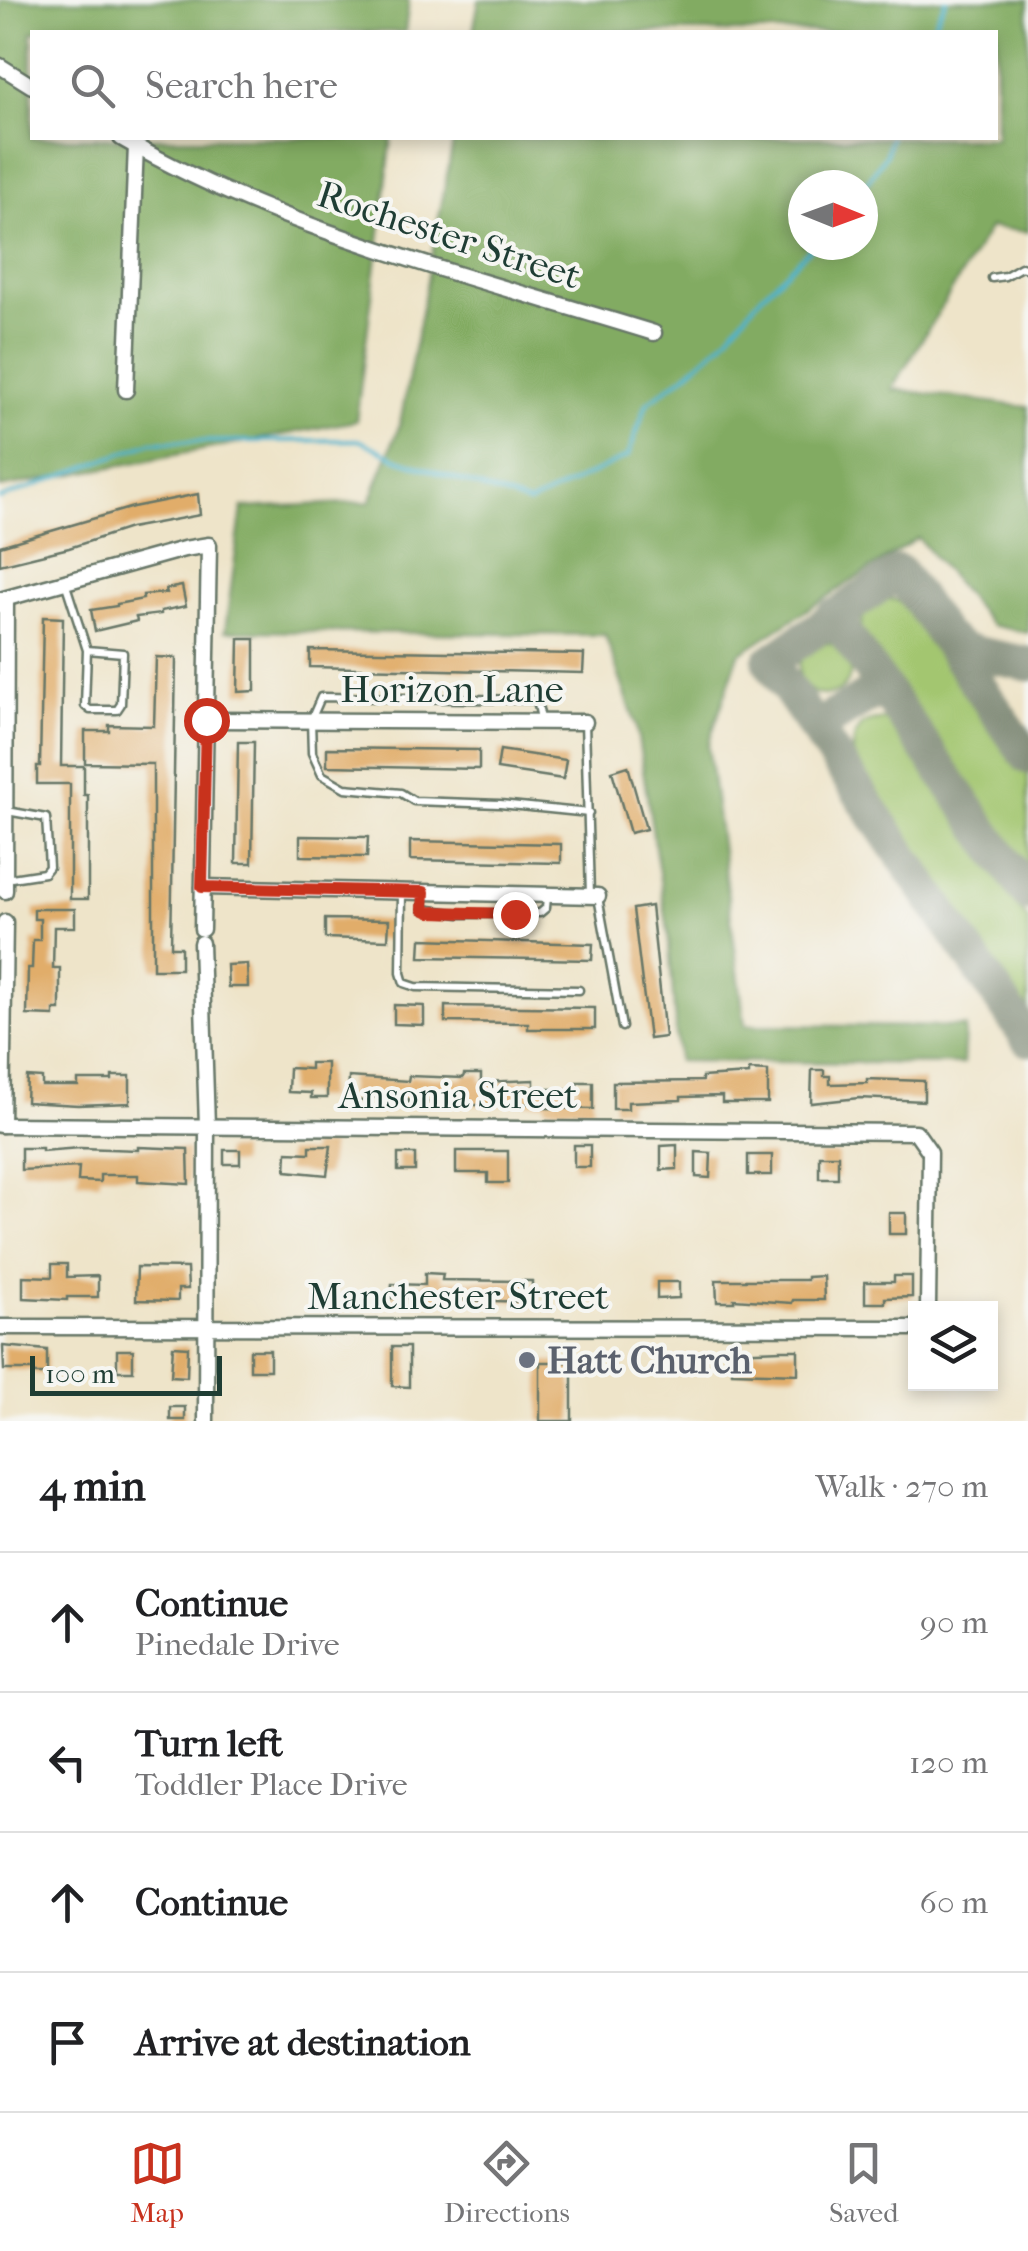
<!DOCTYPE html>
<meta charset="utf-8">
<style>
body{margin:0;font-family:"IM FELL French Canon",serif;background:#f2f2f2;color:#202124}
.controls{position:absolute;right:30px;bottom:30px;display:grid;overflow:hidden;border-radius:0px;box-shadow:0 5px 15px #0003}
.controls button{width:90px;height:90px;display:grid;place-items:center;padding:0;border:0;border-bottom:2px solid #e0e0e0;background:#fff;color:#202124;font:50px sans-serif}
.compass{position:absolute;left:788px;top:170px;width:90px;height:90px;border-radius:50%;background:#fff;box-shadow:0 5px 15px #0003;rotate:91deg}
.scale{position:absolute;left:30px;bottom:25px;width:192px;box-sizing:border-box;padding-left:10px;border:5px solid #1f3d34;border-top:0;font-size:28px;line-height:35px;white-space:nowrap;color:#1f3d34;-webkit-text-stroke:8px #f6f6f2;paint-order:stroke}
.stop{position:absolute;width:30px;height:30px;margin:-22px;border:8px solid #c8321e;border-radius:50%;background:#fff}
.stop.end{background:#c8321e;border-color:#fff;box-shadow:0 2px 10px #0008}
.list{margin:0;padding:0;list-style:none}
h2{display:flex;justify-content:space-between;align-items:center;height:130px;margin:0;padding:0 40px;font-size:42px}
h2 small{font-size:32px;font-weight:400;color:#757577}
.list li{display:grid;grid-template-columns:65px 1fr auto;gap:30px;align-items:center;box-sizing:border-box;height:140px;padding:0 40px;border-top:2px solid #e0e0e0}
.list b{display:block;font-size:38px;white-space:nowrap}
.list p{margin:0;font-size:32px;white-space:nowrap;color:#757577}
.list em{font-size:32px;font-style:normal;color:#757577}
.icon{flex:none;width:55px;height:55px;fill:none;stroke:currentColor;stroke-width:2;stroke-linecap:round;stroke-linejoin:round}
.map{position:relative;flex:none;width:1028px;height:1421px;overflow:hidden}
.search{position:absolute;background:#fff;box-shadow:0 5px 15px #0003;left:30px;right:30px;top:30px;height:110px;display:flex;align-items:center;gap:25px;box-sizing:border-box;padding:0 35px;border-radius:0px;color:#757577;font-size:38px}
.sheet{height:690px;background:#fff}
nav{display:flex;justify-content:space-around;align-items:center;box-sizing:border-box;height:140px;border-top:2px solid #e0e0e0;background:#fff;font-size:28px;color:#757577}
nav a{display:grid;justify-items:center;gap:5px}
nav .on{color:#c8321e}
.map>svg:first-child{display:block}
</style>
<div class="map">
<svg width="1028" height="1421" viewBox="0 0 1028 1421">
<rect width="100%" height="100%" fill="#f6f6f2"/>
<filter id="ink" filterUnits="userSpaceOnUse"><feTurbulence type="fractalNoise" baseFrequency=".01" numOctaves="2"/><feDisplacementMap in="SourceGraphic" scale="20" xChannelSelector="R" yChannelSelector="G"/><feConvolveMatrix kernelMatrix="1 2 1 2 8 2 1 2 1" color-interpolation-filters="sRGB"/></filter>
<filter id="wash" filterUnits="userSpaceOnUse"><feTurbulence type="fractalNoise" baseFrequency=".0048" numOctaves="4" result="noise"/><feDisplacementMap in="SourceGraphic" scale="40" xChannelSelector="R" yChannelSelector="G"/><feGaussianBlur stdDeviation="2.25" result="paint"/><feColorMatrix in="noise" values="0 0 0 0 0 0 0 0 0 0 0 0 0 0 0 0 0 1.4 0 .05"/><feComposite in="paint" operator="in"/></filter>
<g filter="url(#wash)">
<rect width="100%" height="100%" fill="#eee4c9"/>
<g fill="#a3c670" stroke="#618252" stroke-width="2.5">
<path d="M883 598C906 599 916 613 930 629L1028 774V882L860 636C861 615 864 606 883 598Z"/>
<circle cx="825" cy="669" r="26"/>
<path d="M889 720 1028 920V1011L853 756C852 729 860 718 889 720Z"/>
</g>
<g fill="#82ab62" stroke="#50744b" stroke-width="2.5" fill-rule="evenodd">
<polygon points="0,0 409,0 405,32 32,32 32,138 392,138 356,421 0,488"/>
<path d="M479 0H1028V232L990 227 892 389 1028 407V633L991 625 918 538 739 654 708 745 745 1025 965 1027 963 1064 678 1061 668 931 636 725 605 635 225 631 242 508 370 502 400 424 454 138H996V32H473ZM803 185H863V245H803Z"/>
</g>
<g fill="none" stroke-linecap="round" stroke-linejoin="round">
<g stroke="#4db3cc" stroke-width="4">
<polyline points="930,32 946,0"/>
<polyline points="863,189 886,154 890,138"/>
<polyline points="0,499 152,442 359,440 398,459 529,504 628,456 647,403 684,376 723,342 761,296 814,245"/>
</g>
<g stroke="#86907e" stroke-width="35">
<polyline points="833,616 1028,894"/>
<polyline points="949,640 964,651 1028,664"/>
<polyline points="815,728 883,687"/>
<polyline points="1028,757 899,572 770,662 1028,1039"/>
</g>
</g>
<g id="blocks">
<g fill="#e1ad6b">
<polygon points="198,494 200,515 130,528 69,548 0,565 0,546 133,507"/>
<polygon points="182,586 186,606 161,611 161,614 136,617 137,621 95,631 91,610 117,606 117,604 143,599 143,595 167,593 166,589"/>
<polygon points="43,617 63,618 61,766 84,766 84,795 88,795 88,899 70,899 70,784 37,784 37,766 40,766"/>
<polygon points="239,639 255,639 255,691 238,692"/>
<polygon points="310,650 584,654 583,673 310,667"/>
<polygon points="156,657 176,658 171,947 181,947 181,969 153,969 153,764 85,763 85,731 109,731 109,725 154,726"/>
<polygon points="238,742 254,742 252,863 236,863"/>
<polygon points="327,748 479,750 479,769 327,766"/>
<polygon points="500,750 566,760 563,779 497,769"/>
<polygon points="628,766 646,829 630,833 612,771"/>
<polygon points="300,836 368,837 367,857 300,856"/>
<polygon points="410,841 561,844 561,863 410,860"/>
<polygon points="651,906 665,1037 649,1039 633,909"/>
<polygon points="34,909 75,909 75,927 54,927 53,968 60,968 60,1010 54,1010 54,1016 27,1015 28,968 32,968 33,940 40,940 40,919 34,919"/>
<polygon points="325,919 389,920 388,940 325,938"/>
<polygon points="421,939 593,944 592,960 420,957"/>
<polygon points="247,964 248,987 228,987 227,965"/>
<polygon points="394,1005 424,1006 424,1025 394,1024"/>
<polygon points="445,1006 595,1008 595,1029 528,1029 528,1023 445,1022"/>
<polygon points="310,1063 327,1063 327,1098 311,1098 311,1093 288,1092 289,1068 310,1069"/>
<polygon points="749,1070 768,1071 768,1103 722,1103 722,1096 681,1097 681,1100 628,1102 628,1109 613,1109 613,1082 702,1081 702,1077 749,1074"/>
<polygon points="812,1070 824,1070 824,1076 830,1076 830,1084 867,1083 867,1079 924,1081 924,1101 859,1098 811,1103"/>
<polygon points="464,1074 481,1074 481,1082 534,1080 534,1089 577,1089 577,1082 593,1082 593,1109 545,1108 545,1103 480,1105 463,1105 463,1102 423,1102 423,1106 408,1106 408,1099 364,1097 364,1101 348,1100 349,1077 408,1081 409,1076 463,1078"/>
<polygon points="112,1076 130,1076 130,1103 78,1105 26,1102 27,1077 42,1078 42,1086 78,1086 78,1080 112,1080"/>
<rect x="574" y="1145" width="16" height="22"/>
<polygon points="677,1145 677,1169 661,1170 661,1146"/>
<polygon points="310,1146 331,1146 327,1175 286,1171 287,1152 310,1153"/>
<polygon points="138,1147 188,1149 189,1184 138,1181 138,1175 100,1175 100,1182 78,1181 79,1167 21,1170 21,1148 42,1148 42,1151 80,1148 138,1150"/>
<rect x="224" y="1150" width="16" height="14"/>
<polygon points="456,1151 508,1151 508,1183 488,1183 488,1173 456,1173"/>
<polygon points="696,1152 711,1153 710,1178 696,1177"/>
<rect x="398" y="1154" width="17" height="17"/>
<rect x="748" y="1155" width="24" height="20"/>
<rect x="819" y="1155" width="19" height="23"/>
<rect x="889" y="1213" width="17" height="21"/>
<polygon points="52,1264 67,1264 67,1277 98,1276 98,1297 67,1297 67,1300 23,1298 23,1276 52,1277"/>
<polygon points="137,1267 187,1268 188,1289 178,1289 178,1301 136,1300"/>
<polygon points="425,1273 443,1274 442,1280 532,1281 532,1302 391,1298 392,1284 425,1285"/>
<polygon points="823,1276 824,1300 793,1300 792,1303 734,1299 734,1302 717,1302 716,1280 807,1280 807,1277"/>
<polygon points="894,1276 912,1276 912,1297 885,1298 885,1303 865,1303 865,1282 894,1282"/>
<polygon points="657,1282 679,1282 679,1298 657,1299"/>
<polygon points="3,1346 47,1350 47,1374 34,1374 34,1370 4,1370"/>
<polygon points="173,1346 188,1347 187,1377 171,1376"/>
<polygon points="392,1347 409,1347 409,1387 392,1386"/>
<rect x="117" y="1350" width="16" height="21"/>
<rect x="250" y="1350" width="20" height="20"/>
<polygon points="781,1350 798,1350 798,1374 732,1372 732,1352"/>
<rect x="540" y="1362" width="32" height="59"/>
<rect x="170" y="1407" width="15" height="13"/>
</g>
</g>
</g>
<g filter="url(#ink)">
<use href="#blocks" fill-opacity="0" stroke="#677768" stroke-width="2.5"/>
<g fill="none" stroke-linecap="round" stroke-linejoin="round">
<g stroke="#677768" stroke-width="11">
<g id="service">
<polyline points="992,278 1005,276 1021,267 1028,269"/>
<polyline points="65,582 87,650 85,706 90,710 117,710 121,704 123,653 87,650"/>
<polyline points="541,719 537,700 321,697 311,720 312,753 322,775 345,788 401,793 414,801 500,804 589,813"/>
<polyline points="585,722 590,895"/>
<polyline points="5,879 44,873 49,867 46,818 7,811"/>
<polyline points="402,893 401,973 404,983 416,987 579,990"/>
<polyline points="424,893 423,909 460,914 540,913 546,908 547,897"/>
<polyline points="598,897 622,1027"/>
</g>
</g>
<g stroke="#677768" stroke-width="19">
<g id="minor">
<polyline points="0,66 32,86"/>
<path d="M121 138C285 233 474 277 654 333"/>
<polyline points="126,390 136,146"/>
<polyline points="0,600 184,549 209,545 202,929"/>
<polyline points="206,720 585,722"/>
<polyline points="203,887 598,896"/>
<polyline points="5,891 6,599"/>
<polyline points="201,943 207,1126 206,1421"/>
<polyline points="0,1125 916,1132 930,1152 928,1308"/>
<polyline points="2,1125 5,922"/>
<polyline points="0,1327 916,1328"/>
</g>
</g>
<use href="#service" stroke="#fff" stroke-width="6"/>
<use href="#minor" stroke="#fff" stroke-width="14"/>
</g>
</g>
<g fill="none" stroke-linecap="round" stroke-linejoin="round" filter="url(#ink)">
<polyline stroke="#c8321e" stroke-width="12" points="206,720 202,887 424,892 423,909 429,912 515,914"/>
</g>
<circle fill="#6b7280" stroke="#f6f6f2" stroke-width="4" cx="527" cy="1360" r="10"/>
<g text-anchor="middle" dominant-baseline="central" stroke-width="8" stroke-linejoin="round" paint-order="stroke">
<g font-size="38" fill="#1f3d34" stroke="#f6f6f2">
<text transform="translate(449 235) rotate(18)">Rochester Street</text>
<text x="452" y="689">Horizon Lane</text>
<text x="458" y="1095">Ansonia Street</text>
<text x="458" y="1296">Manchester Street</text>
</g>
<g font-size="38" font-weight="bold" fill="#5b616d" stroke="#f6f6f2" text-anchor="start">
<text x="547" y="1360">Hatt Church</text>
</g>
</g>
</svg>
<div class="controls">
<button><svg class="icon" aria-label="layers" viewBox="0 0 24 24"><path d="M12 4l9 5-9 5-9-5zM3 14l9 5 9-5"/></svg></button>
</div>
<svg class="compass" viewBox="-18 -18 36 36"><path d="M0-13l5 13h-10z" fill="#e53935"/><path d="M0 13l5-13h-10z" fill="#757577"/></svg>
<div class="scale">100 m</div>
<div class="stop" style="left:206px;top:720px"></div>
<div class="stop end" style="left:515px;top:914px"></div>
<div class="search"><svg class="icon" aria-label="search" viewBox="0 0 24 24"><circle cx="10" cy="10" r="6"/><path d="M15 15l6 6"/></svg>Search here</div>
</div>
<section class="sheet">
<h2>4 min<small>Walk · 270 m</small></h2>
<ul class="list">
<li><svg class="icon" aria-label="ahead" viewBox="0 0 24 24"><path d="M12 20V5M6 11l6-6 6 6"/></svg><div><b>Continue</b><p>Pinedale Drive</p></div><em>90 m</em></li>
<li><svg class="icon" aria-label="left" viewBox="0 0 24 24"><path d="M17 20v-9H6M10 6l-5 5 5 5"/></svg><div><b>Turn left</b><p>Toddler Place Drive</p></div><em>120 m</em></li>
<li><svg class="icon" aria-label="ahead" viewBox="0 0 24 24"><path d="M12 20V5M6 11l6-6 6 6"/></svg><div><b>Continue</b></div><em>60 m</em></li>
<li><svg class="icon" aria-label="arrive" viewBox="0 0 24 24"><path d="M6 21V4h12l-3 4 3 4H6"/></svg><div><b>Arrive at destination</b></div></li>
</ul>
</section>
<nav>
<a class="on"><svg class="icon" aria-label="map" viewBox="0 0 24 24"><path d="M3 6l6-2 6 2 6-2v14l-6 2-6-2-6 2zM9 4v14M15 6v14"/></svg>Map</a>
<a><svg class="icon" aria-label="directions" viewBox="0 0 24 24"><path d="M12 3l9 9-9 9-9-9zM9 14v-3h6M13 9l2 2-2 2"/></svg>Directions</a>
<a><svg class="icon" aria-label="saved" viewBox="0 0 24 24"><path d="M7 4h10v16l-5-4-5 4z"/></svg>Saved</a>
</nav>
